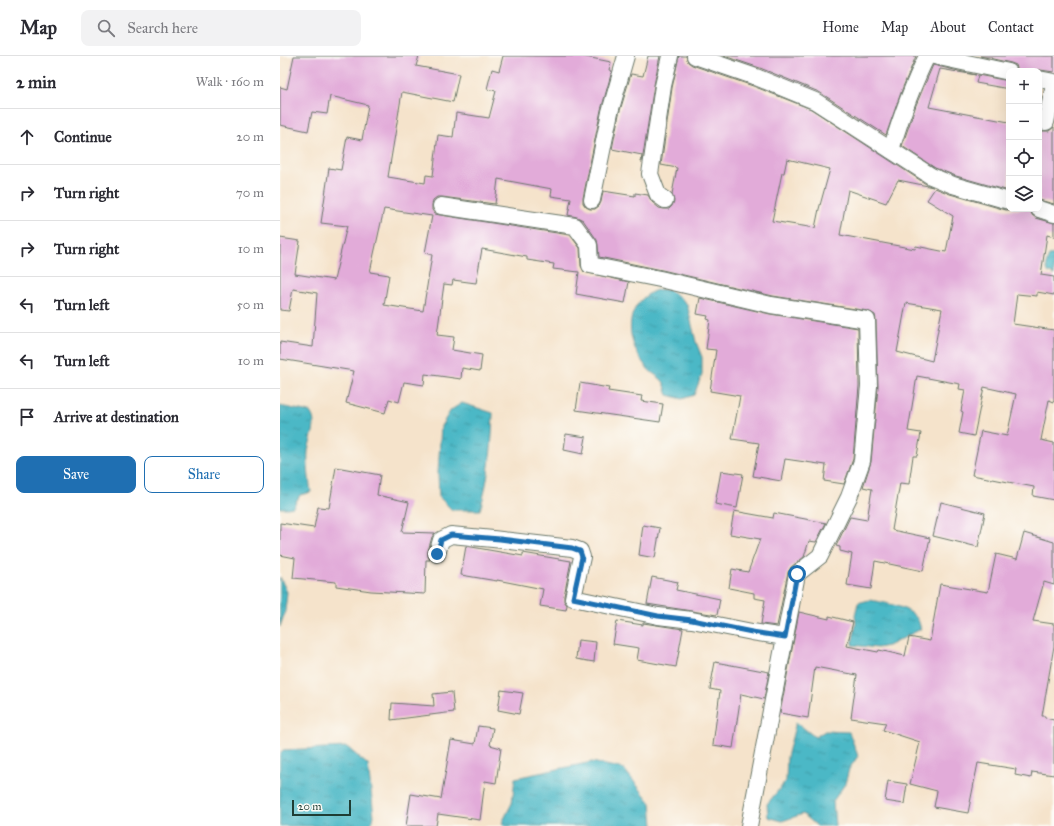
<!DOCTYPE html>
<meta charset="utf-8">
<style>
body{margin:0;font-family:"IM FELL Great Primer",serif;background:#f2f2f3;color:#2b2b33}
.controls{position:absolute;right:12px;top:12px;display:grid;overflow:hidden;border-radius:8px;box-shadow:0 4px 16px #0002}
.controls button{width:36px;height:36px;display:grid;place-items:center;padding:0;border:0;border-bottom:1px solid #e1e1e2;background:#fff;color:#2b2b33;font:20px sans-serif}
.scale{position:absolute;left:12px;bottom:10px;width:59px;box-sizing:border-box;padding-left:4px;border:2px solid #1f3d34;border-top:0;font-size:11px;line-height:14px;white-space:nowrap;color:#1f3d34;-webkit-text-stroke:3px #fdfcf7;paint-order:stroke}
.stop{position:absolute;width:12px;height:12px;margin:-9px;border:3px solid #1f6fb2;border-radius:50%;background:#fff}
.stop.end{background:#1f6fb2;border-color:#fff;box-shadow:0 1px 4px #0008}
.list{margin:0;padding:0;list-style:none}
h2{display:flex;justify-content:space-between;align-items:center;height:52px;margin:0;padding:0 16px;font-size:17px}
h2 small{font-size:13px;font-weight:400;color:#7c7c81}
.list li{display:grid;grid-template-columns:26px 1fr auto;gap:12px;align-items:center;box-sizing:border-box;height:56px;padding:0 16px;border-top:1px solid #e1e1e2}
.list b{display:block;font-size:15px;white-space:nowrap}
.list em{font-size:13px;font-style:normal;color:#7c7c81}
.actions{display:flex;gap:8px;padding:12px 16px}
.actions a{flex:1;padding:9px 0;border:1px solid #1f6fb2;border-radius:8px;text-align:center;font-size:14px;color:#1f6fb2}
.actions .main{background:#1f6fb2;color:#fff}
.icon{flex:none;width:22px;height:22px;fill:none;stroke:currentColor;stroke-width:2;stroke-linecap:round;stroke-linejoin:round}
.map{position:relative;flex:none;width:774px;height:770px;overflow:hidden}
header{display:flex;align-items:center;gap:24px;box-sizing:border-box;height:56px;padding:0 20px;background:#fff;border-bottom:1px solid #e1e1e2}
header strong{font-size:19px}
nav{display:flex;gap:22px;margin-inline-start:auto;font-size:14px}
.search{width:280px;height:36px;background:#f2f2f3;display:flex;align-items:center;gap:10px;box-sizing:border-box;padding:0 14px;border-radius:8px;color:#7c7c81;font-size:15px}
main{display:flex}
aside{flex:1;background:#fff}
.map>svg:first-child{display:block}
</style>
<header>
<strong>Map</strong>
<div class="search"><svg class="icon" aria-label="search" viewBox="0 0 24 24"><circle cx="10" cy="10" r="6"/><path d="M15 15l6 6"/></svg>Search here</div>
<nav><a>Home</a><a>Map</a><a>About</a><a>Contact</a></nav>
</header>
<main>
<aside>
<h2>2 min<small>Walk · 160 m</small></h2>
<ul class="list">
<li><svg class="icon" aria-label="ahead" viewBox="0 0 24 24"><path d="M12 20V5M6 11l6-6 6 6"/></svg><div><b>Continue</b></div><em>20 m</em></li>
<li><svg class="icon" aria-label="right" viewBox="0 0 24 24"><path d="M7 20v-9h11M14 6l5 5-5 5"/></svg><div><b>Turn right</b></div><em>70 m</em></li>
<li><svg class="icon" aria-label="right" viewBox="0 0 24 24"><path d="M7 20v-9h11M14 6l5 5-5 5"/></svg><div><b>Turn right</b></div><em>10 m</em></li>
<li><svg class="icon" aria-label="left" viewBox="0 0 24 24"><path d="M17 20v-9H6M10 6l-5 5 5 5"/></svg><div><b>Turn left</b></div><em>50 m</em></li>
<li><svg class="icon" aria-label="left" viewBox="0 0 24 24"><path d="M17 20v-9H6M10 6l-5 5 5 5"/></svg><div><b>Turn left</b></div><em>10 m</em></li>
<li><svg class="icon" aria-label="arrive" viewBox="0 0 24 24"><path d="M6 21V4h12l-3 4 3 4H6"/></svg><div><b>Arrive at destination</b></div></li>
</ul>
<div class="actions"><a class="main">Save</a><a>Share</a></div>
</aside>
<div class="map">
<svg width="774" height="770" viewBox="0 0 774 770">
<defs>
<pattern id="water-ripples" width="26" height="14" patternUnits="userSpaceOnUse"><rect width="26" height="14" fill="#4bb8c6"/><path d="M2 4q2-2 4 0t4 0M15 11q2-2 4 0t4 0" fill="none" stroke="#3e97a2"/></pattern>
</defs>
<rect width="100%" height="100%" fill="#fdfcf7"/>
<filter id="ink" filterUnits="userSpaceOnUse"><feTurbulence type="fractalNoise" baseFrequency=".025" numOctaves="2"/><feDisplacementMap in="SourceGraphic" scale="8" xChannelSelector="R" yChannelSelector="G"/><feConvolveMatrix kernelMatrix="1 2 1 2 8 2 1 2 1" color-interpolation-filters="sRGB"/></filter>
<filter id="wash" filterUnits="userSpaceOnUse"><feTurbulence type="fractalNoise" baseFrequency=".012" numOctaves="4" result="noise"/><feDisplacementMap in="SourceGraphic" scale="16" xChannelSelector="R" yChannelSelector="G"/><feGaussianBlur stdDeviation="0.9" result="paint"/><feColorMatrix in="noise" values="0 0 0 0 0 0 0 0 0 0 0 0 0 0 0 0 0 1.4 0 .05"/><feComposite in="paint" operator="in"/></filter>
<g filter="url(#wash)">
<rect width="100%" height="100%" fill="#f5e3cb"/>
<g fill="url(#water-ripples)" stroke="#357a7d">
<path d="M774 199V219L768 216C766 210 766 206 769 200Z"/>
<path d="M381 233 389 234 398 240 407 248 416 286 422 301V318L414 339 402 343 388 339C386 335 386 331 384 327 381 321 372 318 368 313 349 291 341 258 367 239 371 236 376 234 381 233Z"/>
<path d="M182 347 213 357C212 390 209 423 200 454H172L159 441 158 417 161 370 171 354Z"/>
<path d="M0 350 30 356C39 368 30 382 28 395 27 406 29 425 31 436L20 439 13 451 7 452H0Z"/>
<polygon points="0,521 7,536 5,555 0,571"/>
<path d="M589 544C603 546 631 551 638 564 639 566 640 570 641 573L608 590 597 592 572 589 576 568 575 559 578 547Z"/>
<polygon points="516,666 535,681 545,675 569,676 578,700 569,713 565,728 553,745 555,770 537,770 523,758 502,765 488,761 487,748 506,725 507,701"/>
<polygon points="67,691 88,709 94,760 90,770 0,770 0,699 3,694"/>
<polygon points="312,706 344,713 371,747 373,770 225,770 222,767 232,747 235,722"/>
</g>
<g id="blocks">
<g fill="#e2abd9" fill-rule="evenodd">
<path d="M14 0H139L136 10 179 18 173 46 122 36 108 121 145 127 146 119 153 120 158 79 173 81 176 57 209 62 216 35 207 33 212 13 219 15 223 0H301L331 6 329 14 332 15 321 54 303 142V147L306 151 310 153H315L319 150 321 146 323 135 355 140V137L368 139 372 146 379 152 384 153H389L392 150 394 145 392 138 397 112 381 109 392 32 399 0H406L408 6 412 9 473 30 531 53 646 128 653 131 618 124 606 147 568 134 560 179 635 193 636 190 666 196 673 160 647 144 655 132 670 138 726 154 750 153 752 159 756 162 774 167V181L767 179 761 219 774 221V239L757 236V240L737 238 733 268 774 274V346L769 344 761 384 774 387V444L753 440 754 431 692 419 701 375 727 380 736 338 704 331 694 380 679 377 683 356 681 355 685 334 679 333 680 328 637 320 628 375 641 377 637 400H633L629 428 620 427 612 474 650 482 643 515 595 505 591 533 567 529 572 498 560 495V491L556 490 570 461 587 464 592 433 583 431 591 406 598 331 596 264 595 259 588 255 493 240 382 214 319 201 318 189 317 184 303 164 297 161 288 159 291 143 271 140 272 133 218 123 215 148 162 141H157L153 144 152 149V154L155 158 160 159 290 179 300 192 301 210 304 216 349 226 345 247 296 238 299 216 273 213 274 208 247 204V201L202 193 196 227 173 224 172 229 164 228 157 279 174 281 172 294 202 299 200 315 182 312 181 323 145 318 144 329 124 326 119 346 109 343 105 357 66 347 74 315 0 303V286L33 291 37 237 13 233 9 255 0 254V182L20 185 15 218 54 224 67 170 41 167 49 112 61 114 67 81 82 84 88 49 50 40 47 58 32 56 28 75 0 69V31L7 33ZM507 103 550 113 539 153 535 172 492 165 502 117H504ZM104 153 152 160 145 197 152 199 143 255 104 249 109 219 90 216ZM626 247 662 253 652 305 617 296Z"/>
<polygon points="368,0 380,0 374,29 362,106 361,106 362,99 332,93 339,58 351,18 363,20"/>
<polygon points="444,0 636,0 623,31 606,79 539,36 480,12"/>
<polygon points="700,0 774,0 774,16 760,14 738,15 736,9 731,7"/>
<polygon points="653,9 696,19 660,13 649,51 729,66 729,135 676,120 655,112 622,90 636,49"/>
<polygon points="698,19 729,25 729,33 696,27"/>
<polygon points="774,71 774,148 759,144 759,75 769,75"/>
<polygon points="420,242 490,258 578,272 579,330 573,403 564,428 544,425 546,409 505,403 501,425 473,420 479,387 452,383 460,340 430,335 436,294 426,293 430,264 427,263 428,260 417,258"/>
<polygon points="300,327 329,332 328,335 362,340 361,345 383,348 380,366 296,354"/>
<polygon points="286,378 306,381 303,398 284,394"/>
<polygon points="56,411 100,419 97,439 129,446 122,476 155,477 152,481 148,495 148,500 150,504 146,504 145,538 91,535 56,530 56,526 13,522 15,502 0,499 0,467 34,472 38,451 49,452"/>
<polygon points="441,415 463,418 457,452 435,448"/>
<polygon points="661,446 705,457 698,491 653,480"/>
<polygon points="454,455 493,462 494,457 546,467 536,486 529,485 524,501 511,511 508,516 497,570 481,568 485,544 474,542 474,537 449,532 452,513 468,516 480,483 450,478"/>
<polygon points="363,469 380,472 375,502 359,499"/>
<polygon points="744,477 774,486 774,529 764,526 753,565 774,568 774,590 762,660 765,660 765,662 774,664 774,719 752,716 751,722 735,719 736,713 698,707 688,757 654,751 657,735 630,728 640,686 603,674 606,667 571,662 577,619 535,611 528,662 500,657 519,556 549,563 549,560 573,566 567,590 598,596 599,594 625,600 629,581 650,585 660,528 708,536 716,498 737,503"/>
<polygon points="186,490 243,500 243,497 291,505 284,540 284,545 287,549 286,554 260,550 263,533 217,524 217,525 181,519"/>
<polygon points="372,521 398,526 396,534 440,543 437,559 367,548"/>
<polygon points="337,565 363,569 363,567 403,573 396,611 357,604 359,592 333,588"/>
<polygon points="298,584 316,586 314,606 296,603"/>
<polygon points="435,606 489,616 484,643 461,638 453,692 433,689 440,635 430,633"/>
<polygon points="221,634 243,637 239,658 218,654"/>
<polygon points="172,636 174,656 111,664 112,647 154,650 153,638"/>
<polygon points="198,670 213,672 210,689 221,692 216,727 205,725 200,764 158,758 156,770 126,770 131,738 161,743 171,684 195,688"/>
<polygon points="608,725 627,728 624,748 605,745"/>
</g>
</g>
</g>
<g filter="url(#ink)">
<use href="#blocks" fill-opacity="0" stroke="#6a7769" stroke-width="1"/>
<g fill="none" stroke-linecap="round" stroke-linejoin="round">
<g stroke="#6a7769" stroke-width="18">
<g id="minor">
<polyline points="415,0 476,21 535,45 651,120 673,129 729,145"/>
<polyline points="654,0 729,16"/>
<polyline points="759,23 774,26"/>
<polyline points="759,65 766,66 774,29"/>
<path d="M611 94C621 61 632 30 647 0"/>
<polyline points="312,144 330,56 346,0"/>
<polyline points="385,144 378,139 370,118 383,30 390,0"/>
<polyline points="161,150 295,170 309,189 310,209 380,223 491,249 587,264 589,330 582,405 569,441 540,500 517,518 469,770"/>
<polyline points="759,153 774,158"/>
<polyline points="157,498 161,484 171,479 213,483 292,492 300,495 302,501 293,542 378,560 412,564 472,576 505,581"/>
</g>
</g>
<use href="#minor" stroke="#fff" stroke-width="16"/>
</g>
</g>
<g fill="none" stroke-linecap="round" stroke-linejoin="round" filter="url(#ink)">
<polyline stroke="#1f6fb2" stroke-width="5" points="157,498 161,484 171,479 220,483 292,492 300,495 302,501 293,542 378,560 412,564 472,576 505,581 517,518"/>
</g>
</svg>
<div class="controls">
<button>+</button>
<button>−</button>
<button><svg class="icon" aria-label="locate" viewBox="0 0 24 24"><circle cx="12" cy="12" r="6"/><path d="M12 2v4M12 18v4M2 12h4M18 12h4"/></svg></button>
<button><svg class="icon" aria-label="layers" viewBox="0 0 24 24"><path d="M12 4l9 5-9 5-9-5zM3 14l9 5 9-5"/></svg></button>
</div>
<div class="scale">20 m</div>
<div class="stop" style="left:517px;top:518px"></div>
<div class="stop end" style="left:157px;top:498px"></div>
</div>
</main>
